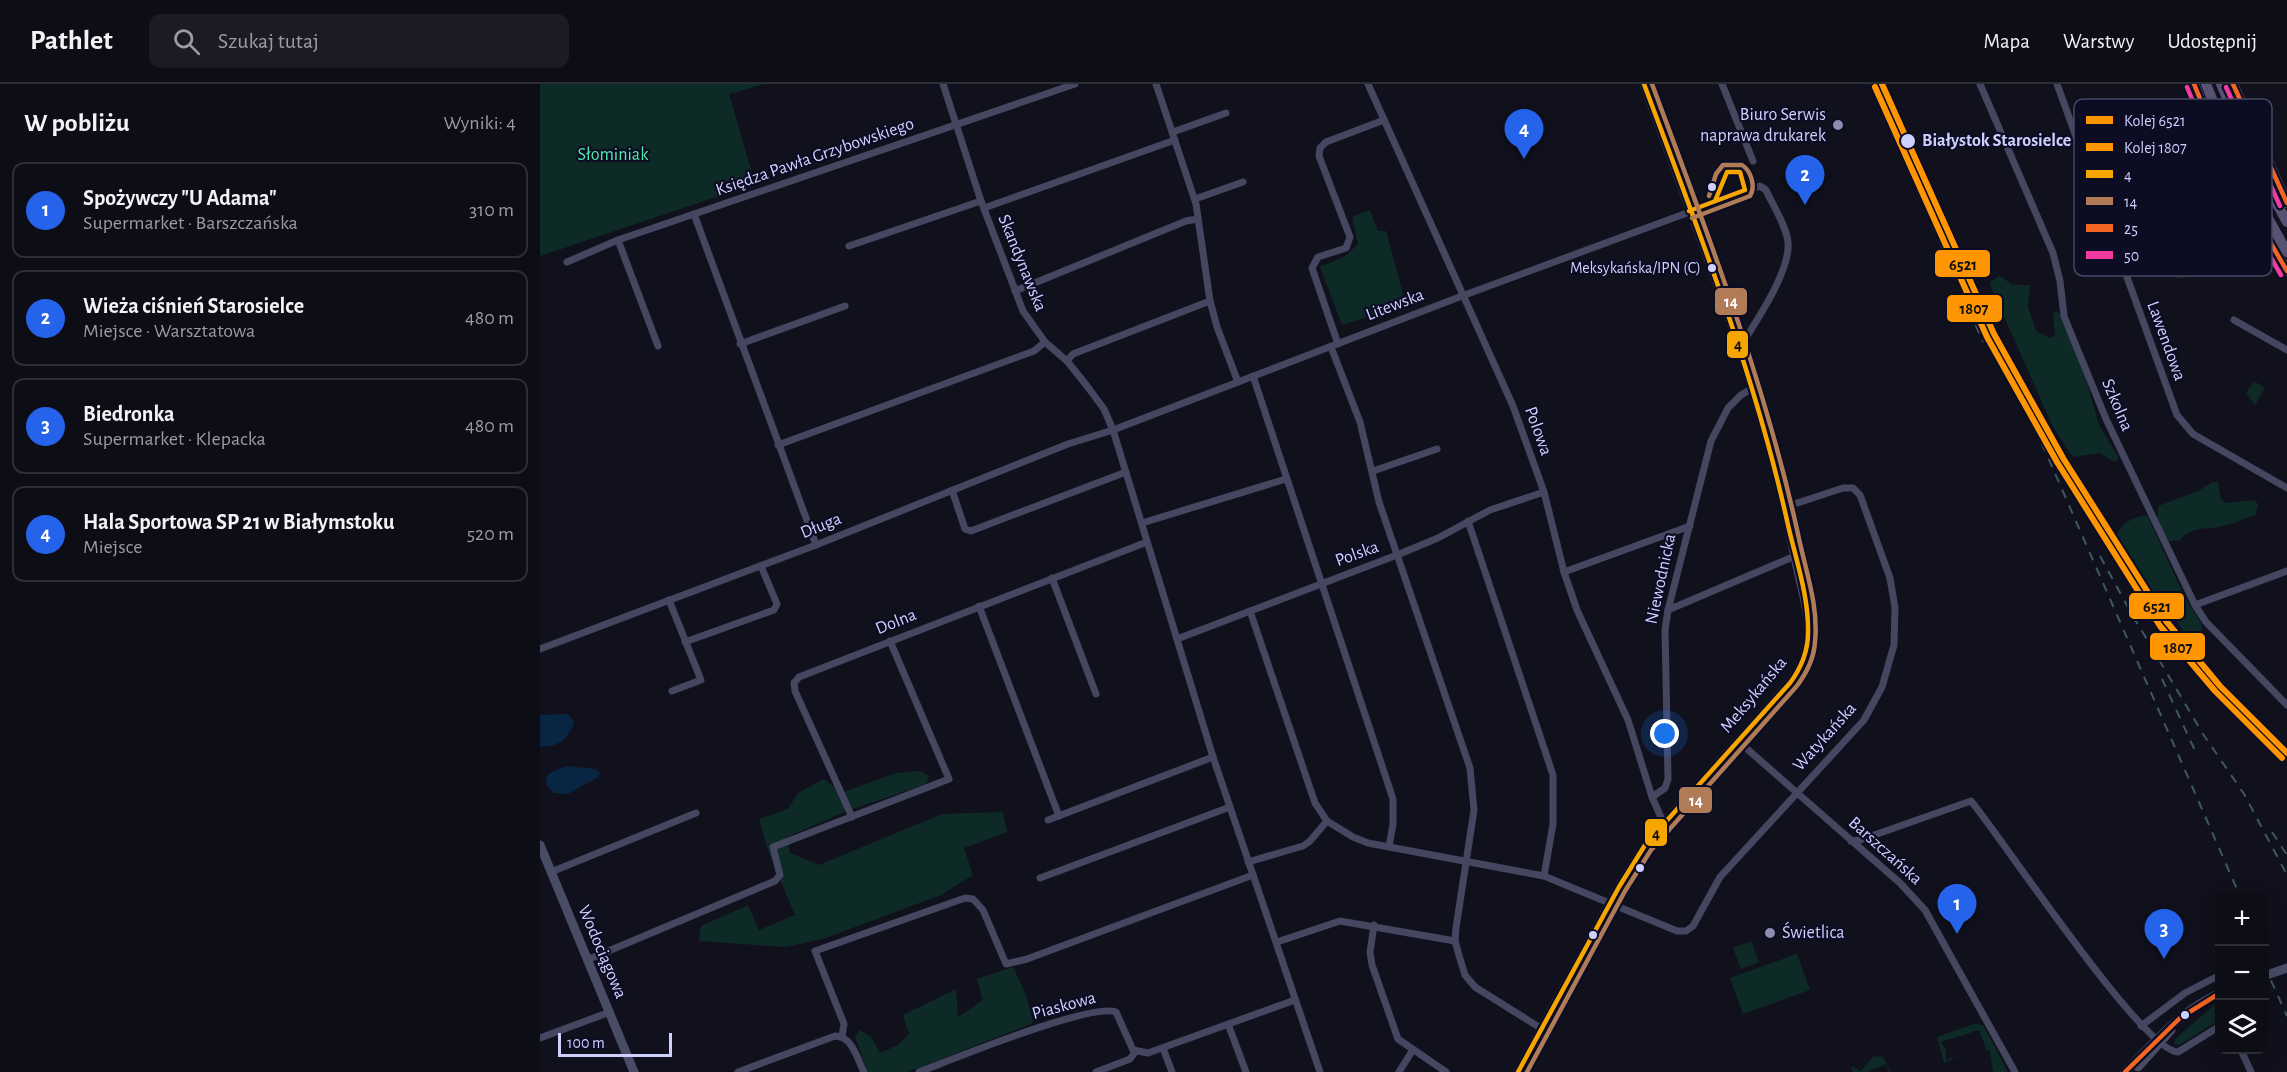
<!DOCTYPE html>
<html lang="pl">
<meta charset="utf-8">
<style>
body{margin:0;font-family:"Alegreya Sans",sans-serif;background:#1b1b23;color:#f1f3f6}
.controls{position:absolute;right:18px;bottom:18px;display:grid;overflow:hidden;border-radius:12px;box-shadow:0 6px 24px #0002}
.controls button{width:54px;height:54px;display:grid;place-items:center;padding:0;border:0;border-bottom:2px solid #2d2d35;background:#0d0d16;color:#f1f3f6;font:30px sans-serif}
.scale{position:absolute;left:18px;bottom:15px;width:114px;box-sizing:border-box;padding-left:6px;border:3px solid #ced0ff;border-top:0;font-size:16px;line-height:21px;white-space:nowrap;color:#ced0ff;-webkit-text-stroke:4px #0c0c23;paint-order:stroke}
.you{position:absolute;left:1125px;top:650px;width:21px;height:21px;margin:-15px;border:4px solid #fff;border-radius:50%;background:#1a73e8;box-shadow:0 0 0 9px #1a73e833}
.badge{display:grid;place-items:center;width:39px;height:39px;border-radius:50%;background:#2563eb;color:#fff;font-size:20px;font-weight:700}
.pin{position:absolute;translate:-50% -50px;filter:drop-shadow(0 2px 3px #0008)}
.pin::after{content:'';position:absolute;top:32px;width:21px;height:18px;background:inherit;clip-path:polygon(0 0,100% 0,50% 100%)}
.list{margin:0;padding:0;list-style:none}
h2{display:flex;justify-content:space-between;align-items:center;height:78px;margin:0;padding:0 24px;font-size:26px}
h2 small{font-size:20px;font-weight:400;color:#9a9ca1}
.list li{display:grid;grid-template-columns:39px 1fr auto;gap:18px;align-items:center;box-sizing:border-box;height:96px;margin:0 12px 12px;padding:0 12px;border:2px solid #2d2d35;border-radius:12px}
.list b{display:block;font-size:22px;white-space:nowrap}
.list p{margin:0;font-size:20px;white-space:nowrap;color:#9a9ca1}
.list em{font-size:20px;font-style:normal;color:#9a9ca1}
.icon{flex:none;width:33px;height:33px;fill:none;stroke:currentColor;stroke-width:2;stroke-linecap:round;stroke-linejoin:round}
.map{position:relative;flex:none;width:1747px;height:988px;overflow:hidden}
header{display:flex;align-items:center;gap:36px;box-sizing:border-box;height:84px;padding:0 30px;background:#0d0d16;border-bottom:2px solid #2d2d35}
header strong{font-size:28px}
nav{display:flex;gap:33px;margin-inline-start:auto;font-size:21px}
.search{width:420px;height:54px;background:#1b1b23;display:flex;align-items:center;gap:15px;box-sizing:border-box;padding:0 21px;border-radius:12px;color:#9a9ca1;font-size:22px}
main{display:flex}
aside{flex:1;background:#0d0d16}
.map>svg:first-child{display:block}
</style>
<header>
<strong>Pathlet</strong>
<div class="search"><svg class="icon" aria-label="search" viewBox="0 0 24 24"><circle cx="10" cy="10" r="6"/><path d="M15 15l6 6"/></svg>Szukaj tutaj</div>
<nav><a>Mapa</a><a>Warstwy</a><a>Udostępnij</a></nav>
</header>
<main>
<aside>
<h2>W pobliżu<small>Wyniki: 4</small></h2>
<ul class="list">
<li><span class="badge">1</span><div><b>Spożywczy &quot;U Adama&quot;</b><p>Supermarket · Barszczańska</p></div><em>310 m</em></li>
<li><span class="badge">2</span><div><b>Wieża ciśnień Starosielce</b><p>Miejsce · Warsztatowa</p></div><em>480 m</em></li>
<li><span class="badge">3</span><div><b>Biedronka</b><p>Supermarket · Klepacka</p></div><em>480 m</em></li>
<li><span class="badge">4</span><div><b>Hala Sportowa SP 21 w Białymstoku</b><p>Miejsce</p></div><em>520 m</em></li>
</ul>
</aside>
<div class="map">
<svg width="1747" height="988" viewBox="0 0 1747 988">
<rect width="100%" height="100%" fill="#11111e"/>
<g fill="#0e2a27">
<polygon points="0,0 224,0 189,10 215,100 0,172"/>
<polygon points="830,126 838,147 846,147 866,221 802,241 780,183 807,171 818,160 812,133"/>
<path d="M1683 128 1694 133 1703 164C1690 179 1656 195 1636 194L1624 178 1636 154 1672 142 1675 134Z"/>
<polygon points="1460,192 1473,201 1490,201 1488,223 1496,247 1510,254 1515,252 1513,230 1517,227 1523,234 1546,296 1559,341 1579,374 1575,378 1560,369 1533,373 1513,343 1451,203 1450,198"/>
<polygon points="1714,297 1725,304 1715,321 1706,309"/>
<path d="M1672 398H1678L1681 415 1685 419 1714 416 1718 420 1715 431C1703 435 1691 441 1678 443 1662 446 1652 442 1640 456L1629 457 1617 438 1618 422 1658 407Z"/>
<path d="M1607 431 1645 514 1661 539 1662 550 1656 560 1651 561 1637 537 1611 508 1579 457 1577 451C1581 438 1594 433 1607 431Z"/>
<polygon points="380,687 389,692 386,700 307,727 247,753 250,769 279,781 402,730 463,728 467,748 424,764 433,791 401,811 283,855 245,863 159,857 161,842 208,821 219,846 255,831 229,769 219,735 248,725 258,709 284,695 301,709 356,689"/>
<polygon points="1211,857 1219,878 1201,885 1193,864"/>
<polygon points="1257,870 1270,906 1203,930 1190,894"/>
<polygon points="473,883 486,911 493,939 368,988 328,988 315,953 320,946 331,953 340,969 358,961 369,950 363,931 416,905 418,933 443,916 437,895"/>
<polygon points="1679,917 1679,936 1639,961 1634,960 1636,954"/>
<polygon points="1434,940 1443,941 1468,988 1453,988 1450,966 1447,967 1439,946 1401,958 1406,966 1406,976 1419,972 1404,979 1397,953"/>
<polygon points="1334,972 1343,973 1351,988 1349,988 1346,980 1327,988 1313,988 1311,982 1321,987"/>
</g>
<g fill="#082643">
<path d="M28 630 34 638C29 655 17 664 0 662V631Z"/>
<polygon points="28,682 55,685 60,688 58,693 28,710 14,709 7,702 6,693 13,687"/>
</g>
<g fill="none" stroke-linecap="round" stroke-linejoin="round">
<g stroke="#454760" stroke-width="7">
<polyline points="403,0 441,117 483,227 505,258 527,277 547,302 564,325 573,346 673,673 780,988"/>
<polyline points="616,0 656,120 670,217 677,243 698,298"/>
<polyline points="828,0 973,322 1004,408 1024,488 1037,526 1088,636 1112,713"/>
<polyline points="1182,0 1213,77"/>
<polyline points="1440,0 1513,169 1520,197 1524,232 1530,247 1566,335 1655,521 1666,538 1747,621"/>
<polyline points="1517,0 1637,331 1653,350 1747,404"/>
<polyline points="633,48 686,29"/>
<polyline points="655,115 703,98"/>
<polyline points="444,124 635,56"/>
<polyline points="154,130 276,461"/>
<polyline points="1567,135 1690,89"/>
<polyline points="78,156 118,262"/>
<polyline points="309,162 441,117"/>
<polyline points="27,178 78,156 535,0"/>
<polyline points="475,207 646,137 658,135"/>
<polyline points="1694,236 1747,266"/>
<polyline points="200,260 305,222"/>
<polyline points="798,260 772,184 778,173 806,164 810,153 779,72 780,64 786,58 844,36"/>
<polyline points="791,263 820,338 839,418 930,684 934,726 916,844 915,857 918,868 925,891 935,903 1002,945"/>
<polyline points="527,277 533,270 670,217"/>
<polyline points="713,292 853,715 853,740 849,763"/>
<polyline points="238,361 494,267 505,258"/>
<polyline points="833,387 897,365"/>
<polyline points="412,406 425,445 431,447 586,388"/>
<polyline points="928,437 1013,691 1013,740 1004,792"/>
<polyline points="602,439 746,395"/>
<polyline points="1024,488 1150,442"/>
<polyline points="512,494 556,610"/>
<polyline points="129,516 161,596 132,607"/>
<polyline points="1655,521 1747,487"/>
<polyline points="439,522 519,732"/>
<polyline points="1128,526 1255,472"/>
<polyline points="710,527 775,719 787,737 813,753 828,759 1004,792 1137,847 1146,847 1153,842 1180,793 1324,636 1342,603 1354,561 1355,524 1350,494 1320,411 1313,404 1303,404 1245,423"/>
<polyline points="637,555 857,471 898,454 950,426 1004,408"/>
<polyline points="145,558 234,526 237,520 221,482"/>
<path d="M0 565 276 461 528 360 573 346 922 212 1220 102 1226 106C1233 122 1246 141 1248 158 1251 187 1215 239 1200 263"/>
<polyline points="1198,657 1360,799 1385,826 1475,988"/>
<polyline points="312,733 255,607 254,599 259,593 607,458"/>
<polyline points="508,736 673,673"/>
<polyline points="1123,738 1112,713 1125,704 1128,695 1125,546 1128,526 1171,357 1188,324 1201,311 1213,304"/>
<path d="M1311 757 1320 756 1431 717C1462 754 1603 968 1638 968L1680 942"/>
<polyline points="708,778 763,762 770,757 787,737"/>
<polyline points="11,788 156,729"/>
<polyline points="500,794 690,723"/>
<polyline points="834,841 830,868 832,881 858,955 906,988"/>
<polyline points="737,858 800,837 915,857"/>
<polyline points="47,876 235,797 240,791 233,763 409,695 350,557"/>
<polyline points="688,940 706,988"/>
<polyline points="1601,942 1645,909 1680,891"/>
<polyline points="302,952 304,940 275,867 425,814 433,815 443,826 466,880 487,875 713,791"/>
<polyline points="0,954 70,928"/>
<polyline points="623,964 632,988"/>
<polyline points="1701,966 1711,988"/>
<path d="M198 988 295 952C312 952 317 974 324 988"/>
<path d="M379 988C411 976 552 918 576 928L593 966 608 969 755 916"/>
<polyline points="556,988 590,975 596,967"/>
<polyline points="859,988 872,967"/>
</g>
<g stroke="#484c65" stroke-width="9">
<polyline points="0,761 94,988"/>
<polyline points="1724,892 1747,884"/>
<polyline points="1598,983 1631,946"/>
<path d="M978 988 1079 803 1105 761 1250 599C1260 586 1266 573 1268 557 1271 528 1259 496 1254 468 1223 306 1160 154 1104 0"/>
<path d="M1585 988C1615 958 1640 927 1680 909"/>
</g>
<g stroke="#585272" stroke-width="10">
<polyline points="1654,0 1690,89 1747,187"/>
<polyline points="1666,0 1700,84 1747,168"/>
<polyline points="1681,0 1715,80 1747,138"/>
<polyline points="1693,0 1747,119"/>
</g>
<g stroke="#3d5865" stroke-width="2" stroke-dasharray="9 8" stroke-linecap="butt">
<polyline points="1331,0 1406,172 1433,217"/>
<polyline points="1422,210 1443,258"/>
<polyline points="1454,250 1700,812"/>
<polyline points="1560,472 1596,538"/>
<polyline points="1593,532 1663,650 1704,710 1747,791"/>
<polyline points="1622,595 1657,671"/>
<polyline points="1732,748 1747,771"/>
<polyline points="1724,881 1747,932"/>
</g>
<g stroke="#0c0c23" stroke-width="9">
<g id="bus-1">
<polyline points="1149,127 1205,106 1200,88 1187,88 1175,117"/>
<path d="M978 988 1079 803 1105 761 1250 599C1261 584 1268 568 1268 549 1269 513 1256 476 1248 441 1215 290 1158 145 1104 0"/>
</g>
</g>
<g stroke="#0c0c23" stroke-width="9">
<g id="bus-2">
<path d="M1152 134 1210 112C1216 102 1211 87 1202 81H1183L1176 90 1169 112"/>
<path d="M987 988 1085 807 1111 766 1256 603C1266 590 1274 575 1275 558 1279 522 1265 485 1258 450 1224 295 1167 148 1112 0"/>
</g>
</g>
<g stroke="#0c0c23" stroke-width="9">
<g id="bus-3">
<polyline points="1654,0 1690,89 1747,187"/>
<polyline points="1693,0 1747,119"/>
<polyline points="1585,988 1640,934 1680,909"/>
</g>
</g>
<g stroke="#0c0c23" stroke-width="9">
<g id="bus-4">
<polyline points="1647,3 1684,93 1741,191"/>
<polyline points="1686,3 1740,122"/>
</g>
</g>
<use href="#bus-1" stroke="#f7a600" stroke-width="4.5"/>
<use href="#bus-2" stroke="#b07c57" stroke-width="4.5"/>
<use href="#bus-3" stroke="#f26522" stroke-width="4.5"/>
<use href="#bus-4" stroke="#f13a9d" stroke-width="4.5"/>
<g stroke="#0c0c23" stroke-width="10">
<polyline id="rail-1" points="1342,0 1454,250 1523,374 1626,537 1680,602 1747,669"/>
</g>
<g stroke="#0c0c23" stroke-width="10">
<polyline id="rail-2" points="1335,3 1447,253 1517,378 1620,542 1675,607 1742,674"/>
</g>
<use href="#rail-1" stroke="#ff9500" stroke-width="6"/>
<use href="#rail-2" stroke="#ff9500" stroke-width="6"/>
</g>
<g fill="#8c8db0" stroke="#0c0c23" stroke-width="2">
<circle cx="1298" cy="41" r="6"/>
<circle cx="1230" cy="849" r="6"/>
</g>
<g fill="#ced0ff" stroke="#0c0c23" stroke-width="2">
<circle cx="1368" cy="57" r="8"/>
<circle cx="1172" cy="103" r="5"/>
<circle cx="1172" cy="184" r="5"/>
<circle cx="1100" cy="784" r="5"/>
<circle cx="1053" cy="851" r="5"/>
<circle cx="1645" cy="931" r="5"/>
</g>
<g text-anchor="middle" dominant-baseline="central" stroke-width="4.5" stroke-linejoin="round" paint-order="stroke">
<g font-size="16" fill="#ced0ff" stroke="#0c0c23" text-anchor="end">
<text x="1161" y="184">Meksykańska/IPN (C)</text>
</g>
<g font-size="18" fill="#ced0ff" stroke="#0c0c23" text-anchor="end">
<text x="1286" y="31">Biuro Serwis<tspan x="1286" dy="21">naprawa drukarek</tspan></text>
<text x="1242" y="849" text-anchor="start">Świetlica</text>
</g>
<g font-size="18" font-weight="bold" fill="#ced0ff" stroke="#0c0c23" text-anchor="start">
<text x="1382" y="57">Białystok Starosielce</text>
</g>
<g font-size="18" fill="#50e9ad" stroke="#0c0c23">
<text x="73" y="71">Słominiak</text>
</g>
<g font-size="18" fill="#ced0ff" stroke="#0c0c23">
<text transform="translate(275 73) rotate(-19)">Księdza Pawła Grzybowskiego</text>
<text transform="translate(482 179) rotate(68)">Skandynawska</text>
<text transform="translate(855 221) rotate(-21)">Litewska</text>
<text transform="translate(1626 257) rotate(70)">Lawendowa</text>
<text transform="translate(1577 321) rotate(67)">Szkolna</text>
<text transform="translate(998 347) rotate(70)">Polowa</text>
<text transform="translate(281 442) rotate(-22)">Długa</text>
<text transform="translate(817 470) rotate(-20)">Polska</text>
<text transform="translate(1121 495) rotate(-78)">Niewodnicka</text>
<text transform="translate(356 538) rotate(-22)">Dolna</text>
<text transform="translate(1214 611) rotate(-50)">Meksykańska</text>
<text transform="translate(1285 653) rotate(-48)">Watykańska</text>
<text transform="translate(1345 767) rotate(42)">Barszczańska</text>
<text transform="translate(62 868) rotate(67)">Wodociągowa</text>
<text transform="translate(524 922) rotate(-15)">Piaskowa</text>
</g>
</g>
<rect x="1534" y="15" width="198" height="177" rx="9" fill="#0c0c23" stroke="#464765" stroke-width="1.5"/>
<rect x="1546" y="32" width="27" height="8" fill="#ff9500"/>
<rect x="1546" y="59" width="27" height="8" fill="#ff9500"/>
<rect x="1546" y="86" width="27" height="8" fill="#f7a600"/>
<rect x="1546" y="113" width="27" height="8" fill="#b07c57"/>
<rect x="1546" y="140" width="27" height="8" fill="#f26522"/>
<rect x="1546" y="167" width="27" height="8" fill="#f13a9d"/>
<g font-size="16" fill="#ced0ff">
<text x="1584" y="42">Kolej 6521</text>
<text x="1584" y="69">Kolej 1807</text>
<text x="1584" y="96">4</text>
<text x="1584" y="123">14</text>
<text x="1584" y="150">25</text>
<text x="1584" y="177">50</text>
</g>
<g stroke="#0c0c23" stroke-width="2">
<rect x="1394" y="165" width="57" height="29" rx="6" fill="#ff9500"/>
<rect x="1174" y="203" width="34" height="29" rx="6" fill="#b07c57"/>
<rect x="1406" y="210" width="57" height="29" rx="6" fill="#ff9500"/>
<rect x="1186" y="246" width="23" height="29" rx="6" fill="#f7a600"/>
<rect x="1588" y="508" width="57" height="28" rx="6" fill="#ff9500"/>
<rect x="1609" y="548" width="57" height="29" rx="6" fill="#ff9500"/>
<rect x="1138" y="702" width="35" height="28" rx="6" fill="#b07c57"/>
<rect x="1104" y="734" width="24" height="29" rx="6" fill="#f7a600"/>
</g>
<g font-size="16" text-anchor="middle" font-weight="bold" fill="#fff">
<text x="1191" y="223">14</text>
<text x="1156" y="722">14</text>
</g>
<g font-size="16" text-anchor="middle" font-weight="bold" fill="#111">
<text x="1423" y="186">6521</text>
<text x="1434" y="230">1807</text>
<text x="1198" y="266">4</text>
<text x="1617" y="528">6521</text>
<text x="1638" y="569">1807</text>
<text x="1116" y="755">4</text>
</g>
</svg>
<div class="controls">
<button>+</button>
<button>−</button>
<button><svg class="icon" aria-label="layers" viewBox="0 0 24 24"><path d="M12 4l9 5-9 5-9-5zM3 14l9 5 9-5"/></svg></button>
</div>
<div class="scale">100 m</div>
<div class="you"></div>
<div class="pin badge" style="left:1417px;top:850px">1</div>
<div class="pin badge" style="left:1265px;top:121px">2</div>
<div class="pin badge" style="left:1624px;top:875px">3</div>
<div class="pin badge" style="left:984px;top:75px">4</div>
</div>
</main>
